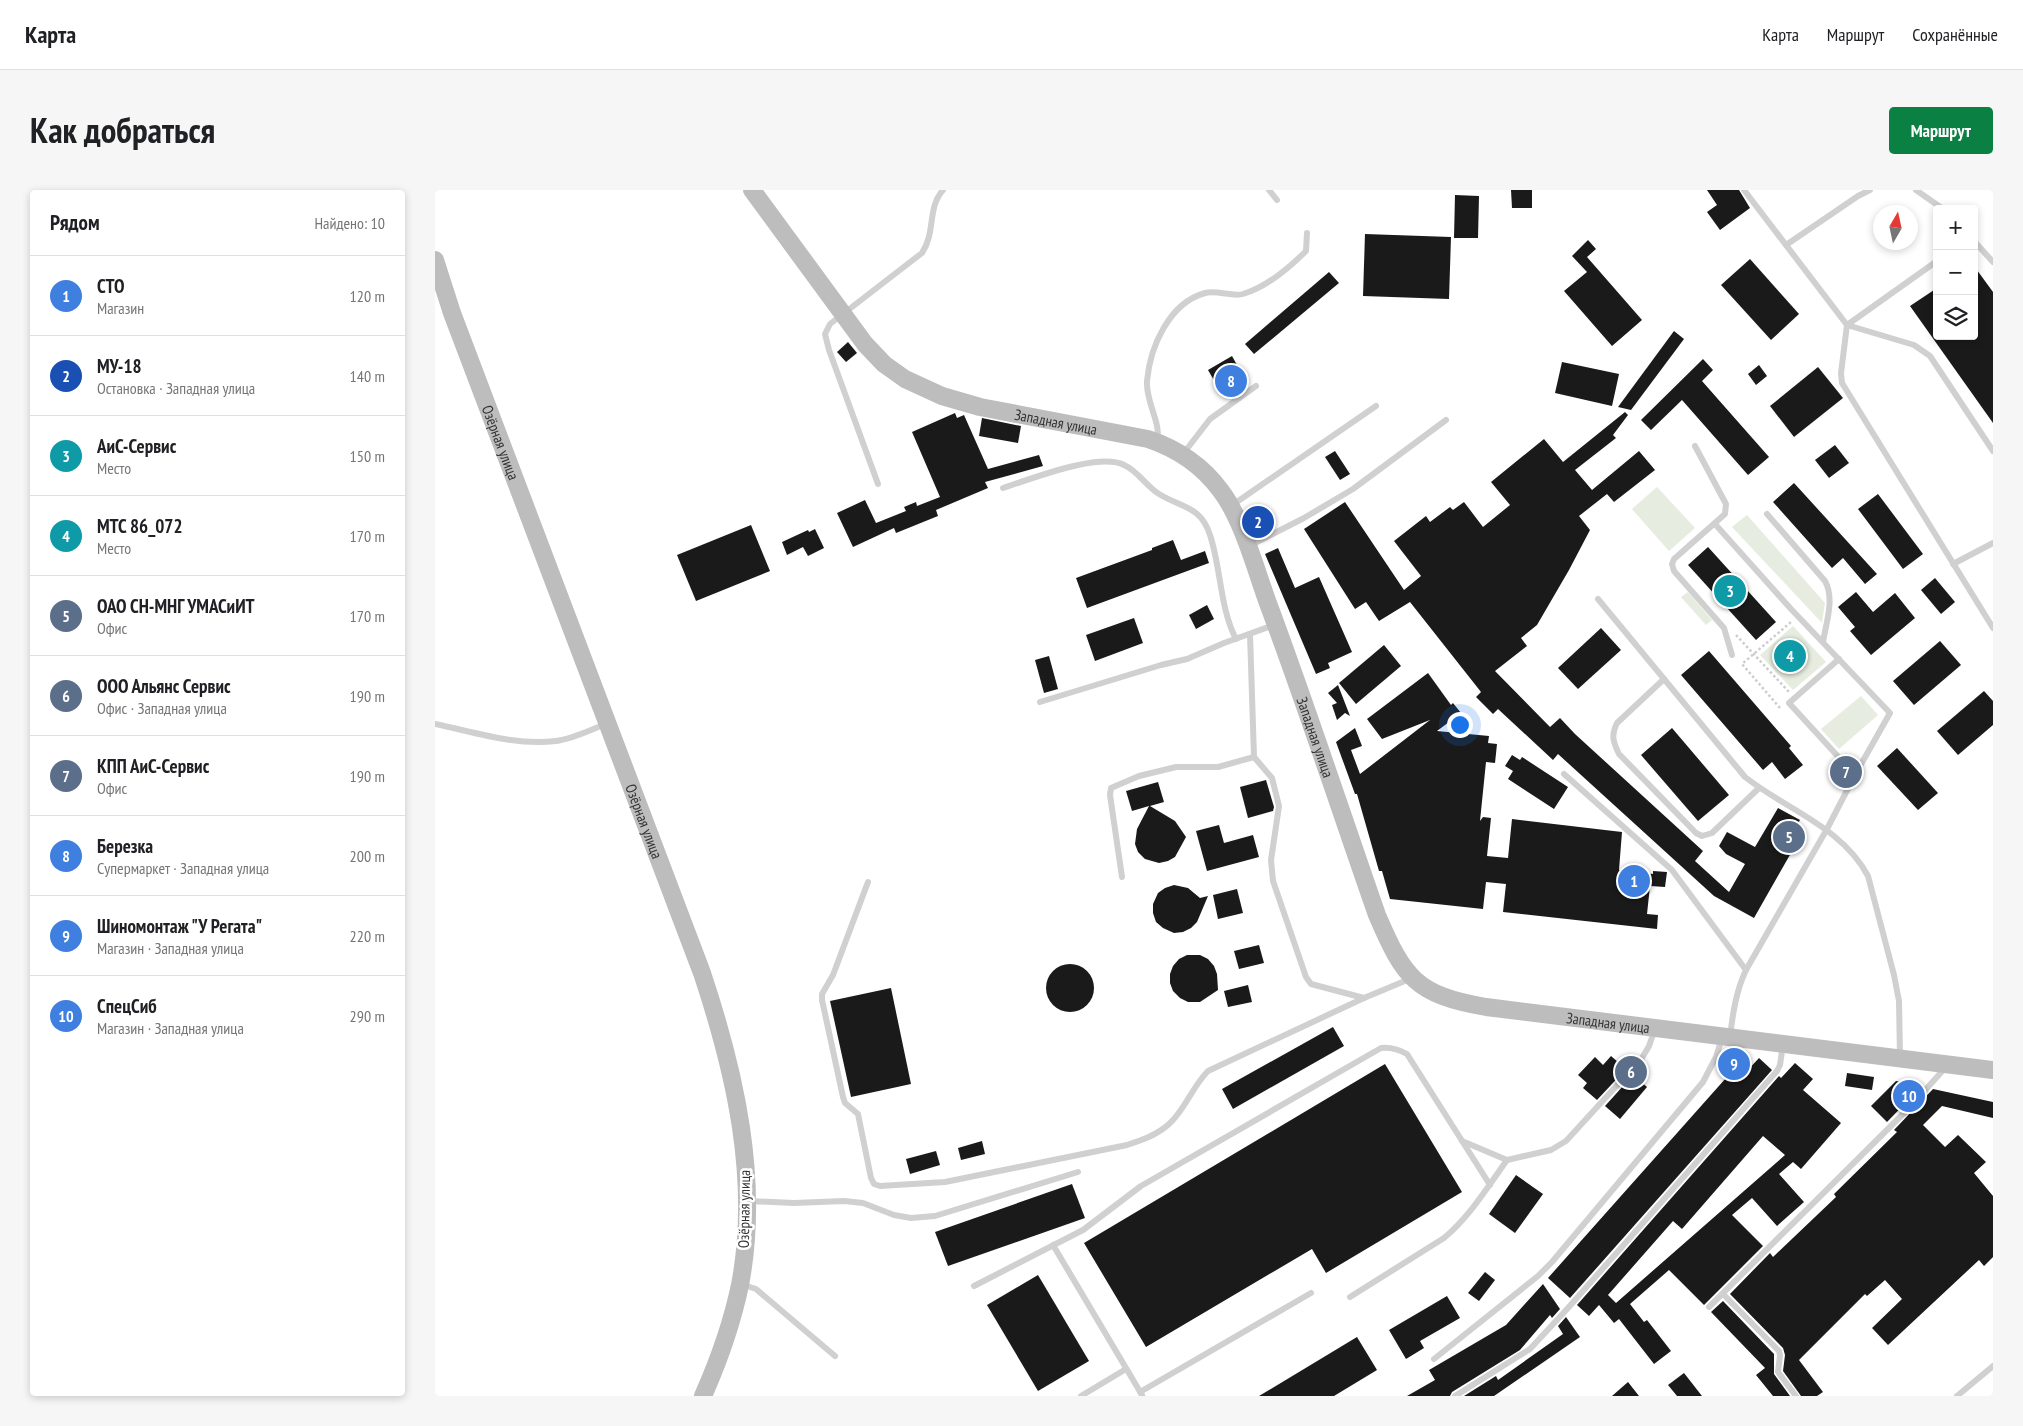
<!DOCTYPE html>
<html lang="ru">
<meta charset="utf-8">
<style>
body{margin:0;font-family:"PT Sans Narrow",sans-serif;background:#f6f6f6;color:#202124}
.controls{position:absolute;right:15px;top:15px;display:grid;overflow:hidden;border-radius:5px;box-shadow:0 2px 8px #0003}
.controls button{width:45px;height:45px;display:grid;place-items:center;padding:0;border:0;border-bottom:1px solid #e0e0e0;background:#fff;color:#202124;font:25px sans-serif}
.compass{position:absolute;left:1438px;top:15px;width:45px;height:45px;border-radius:50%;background:#fff;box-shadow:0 2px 8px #0003;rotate:9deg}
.you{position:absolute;left:1024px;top:534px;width:18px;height:18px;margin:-12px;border:4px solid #fff;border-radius:50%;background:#1a73e8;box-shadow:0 0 0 8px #1a73e833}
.badge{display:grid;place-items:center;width:32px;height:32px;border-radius:50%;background:#0b8043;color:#fff;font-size:16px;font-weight:700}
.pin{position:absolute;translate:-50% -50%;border:2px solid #fff;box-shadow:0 1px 5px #0006}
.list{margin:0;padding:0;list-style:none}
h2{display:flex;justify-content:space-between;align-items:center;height:65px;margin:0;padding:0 20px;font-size:21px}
h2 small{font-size:16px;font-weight:400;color:#757577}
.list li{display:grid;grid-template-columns:32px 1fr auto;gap:15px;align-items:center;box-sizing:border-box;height:80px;padding:0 20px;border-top:1px solid #e0e0e0}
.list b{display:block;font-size:19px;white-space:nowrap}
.list p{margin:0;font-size:16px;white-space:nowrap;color:#757577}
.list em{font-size:16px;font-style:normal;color:#757577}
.icon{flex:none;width:28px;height:28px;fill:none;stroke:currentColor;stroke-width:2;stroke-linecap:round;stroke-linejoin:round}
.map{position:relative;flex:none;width:1558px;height:1206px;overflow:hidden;border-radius:5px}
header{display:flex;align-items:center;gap:30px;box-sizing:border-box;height:70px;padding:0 25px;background:#fff;border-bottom:1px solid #e0e0e0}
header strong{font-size:24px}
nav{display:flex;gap:28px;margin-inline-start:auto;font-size:18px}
.intro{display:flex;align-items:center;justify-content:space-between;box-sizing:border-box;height:120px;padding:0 30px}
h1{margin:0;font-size:35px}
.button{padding:12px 22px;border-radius:5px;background:#0b8043;color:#fff;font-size:18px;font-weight:700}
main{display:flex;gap:30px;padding:0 30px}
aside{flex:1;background:#fff;border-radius:5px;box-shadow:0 2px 8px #0003}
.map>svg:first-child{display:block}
</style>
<header>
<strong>Карта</strong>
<nav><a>Карта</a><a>Маршрут</a><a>Сохранённые</a></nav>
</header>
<div class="intro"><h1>Как добраться</h1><a class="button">Маршрут</a></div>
<main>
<aside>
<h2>Рядом<small>Найдено: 10</small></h2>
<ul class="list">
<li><span class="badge" style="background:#3f7fe0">1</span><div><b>СТО</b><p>Магазин</p></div><em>120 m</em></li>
<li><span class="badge" style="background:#1a4fb4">2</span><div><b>МУ-18</b><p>Остановка · Западная улица</p></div><em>140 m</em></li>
<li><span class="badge" style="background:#0f9aa8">3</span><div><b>АиС-Сервис</b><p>Место</p></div><em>150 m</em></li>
<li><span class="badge" style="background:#0f9aa8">4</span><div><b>МТС 86_072</b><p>Место</p></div><em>170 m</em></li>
<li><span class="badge" style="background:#5c6f8a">5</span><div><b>ОАО СН-МНГ УМАСиИТ</b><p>Офис</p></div><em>170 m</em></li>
<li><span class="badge" style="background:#5c6f8a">6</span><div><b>ООО Альянс Сервис</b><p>Офис · Западная улица</p></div><em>190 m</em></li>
<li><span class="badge" style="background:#5c6f8a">7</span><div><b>КПП АиС-Сервис</b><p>Офис</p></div><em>190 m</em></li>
<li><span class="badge" style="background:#3f7fe0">8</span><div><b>Березка</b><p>Супермаркет · Западная улица</p></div><em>200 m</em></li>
<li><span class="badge" style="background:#3f7fe0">9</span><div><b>Шиномонтаж &quot;У Регата&quot;</b><p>Магазин · Западная улица</p></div><em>220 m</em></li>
<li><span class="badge" style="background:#3f7fe0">10</span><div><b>СпецСиб</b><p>Магазин · Западная улица</p></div><em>290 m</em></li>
</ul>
</aside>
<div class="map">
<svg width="1558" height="1206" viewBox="0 0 1558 1206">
<rect width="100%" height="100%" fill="#fff"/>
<g fill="#e6ecdf">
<polygon points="1222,297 1260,338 1234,361 1197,319"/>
<polygon points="1312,325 1390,413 1387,433 1297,337"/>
<polygon points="1253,402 1277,430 1271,435 1246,407"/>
<polygon points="1358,436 1391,472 1358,500 1325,465"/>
<polygon points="1426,506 1443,525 1404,559 1386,539"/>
</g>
<g fill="#1a1a1a" fill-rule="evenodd">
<polygon points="1076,0 1097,0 1097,18 1077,18"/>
<polygon points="1272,0 1304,0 1315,18 1285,40 1272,22 1282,15"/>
<polygon points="1020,5 1044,6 1043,48 1019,48"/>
<polygon points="930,44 1016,47 1014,109 928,106"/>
<polygon points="1153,50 1161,59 1152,67 1207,130 1177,156 1129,101 1152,82 1137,66"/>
<polygon points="1315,69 1364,124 1336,150 1286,95"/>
<polygon points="1539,76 1558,102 1558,233 1475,116 1502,98 1502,146 1539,146"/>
<polygon points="894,82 904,93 819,164 810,154"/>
<polygon points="1239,141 1249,149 1196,220 1183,217"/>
<polygon points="413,152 422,163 411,172 402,162"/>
<polygon points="797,166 812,193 788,206 773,180"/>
<polygon points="1268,169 1278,180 1267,191 1334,267 1313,285 1247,210 1216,240 1206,230"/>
<polygon points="1127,172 1184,184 1177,216 1120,203"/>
<polygon points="1324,175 1332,186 1321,195 1313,184"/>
<polygon points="1383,177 1408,208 1359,247 1335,216"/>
<polygon points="1190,222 1193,225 1178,245 1181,248 1140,280 1157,300 1204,261 1220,280 1179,312 1172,304 1144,326 1155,340 1134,380 1102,435 1086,448 1092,456 1060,481 1115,537 1125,528 1140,544 1268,661 1260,671 1294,702 1310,674 1291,664 1284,656 1292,642 1320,657 1343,618 1365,630 1348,658 1356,663 1319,728 1279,706 1123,564 1118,570 1063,519 1058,524 1041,507 1046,502 975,412 944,431 931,412 920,419 869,339 910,312 969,400 986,386 959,351 991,326 995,332 1015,317 1018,320 1029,312 1048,337 1075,315 1056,292 1109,249 1128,272"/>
<polygon points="520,223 522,228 529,225 553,279 604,265 608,276 550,292 553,298 501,320 503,326 461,343 459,338 418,357 402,323 430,310 441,333 471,321 469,317 481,312 482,316 505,307 477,242"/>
<polygon points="547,228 586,236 583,253 544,246"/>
<polygon points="1400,255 1414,273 1394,288 1380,270"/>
<polygon points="900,261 915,284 905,290 890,267"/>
<polygon points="1359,293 1442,384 1430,394 1408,368 1397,378 1338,312"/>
<polygon points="1443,304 1488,364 1468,379 1423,319"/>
<polygon points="316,335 335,381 261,411 242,365"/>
<polygon points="380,339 389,358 373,366 368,357 352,365 347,352 373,340 374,342"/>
<polygon points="738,350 746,370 770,361 774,373 652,418 641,388 717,360 717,358"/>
<polygon points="1273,357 1341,432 1321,450 1253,375"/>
<polygon points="843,358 860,398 884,387 917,462 893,473 895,478 881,484 830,364"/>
<polygon points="1500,388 1520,412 1506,424 1486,400"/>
<polygon points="1421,402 1438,422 1460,403 1480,428 1436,465 1415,441 1420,437 1403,417"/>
<polygon points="772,415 779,429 761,439 754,425"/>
<polygon points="699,428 708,453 660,471 651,445"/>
<polygon points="1166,438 1186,460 1143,499 1123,478"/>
<polygon points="1505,451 1526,475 1479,515 1458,491"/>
<polygon points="949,455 966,476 921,514 904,493"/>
<polygon points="1274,461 1356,556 1354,558 1368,575 1350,589 1337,572 1328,580 1246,485"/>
<polygon points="614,466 623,499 609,503 600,470"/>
<polygon points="993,483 1016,515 1018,513 1026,523 1002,541 1054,546 1053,553 1062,554 1060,573 1051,572 1045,631 1048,627 1056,628 1052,666 1073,668 1077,629 1187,642 1184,680 1218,684 1218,681 1232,682 1230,697 1215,696 1212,724 1223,725 1222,739 1068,722 1071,694 1051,692 1048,719 955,709 947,681 944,681 922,604 920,604 901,552 920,538 927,556 916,560 925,584 995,530 947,549 932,529"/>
<polygon points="903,495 915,526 910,523 902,530 897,515 902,513 893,503"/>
<polygon points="1549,501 1558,511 1558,535 1523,565 1502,541"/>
<polygon points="1237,538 1294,605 1263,631 1206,565"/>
<polygon points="1462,558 1503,603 1483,620 1442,576"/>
<polygon points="1077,565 1085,570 1087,567 1133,597 1119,619 1073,589 1078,581 1070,576"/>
<polygon points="831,590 839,617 838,621 813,628 805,597"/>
<polygon points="723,592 729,612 715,616 740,631 751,647 740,667 733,671 724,673 710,669 703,662 700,654 702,639 714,616 697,621 691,601"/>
<polygon points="784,635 789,653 818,645 824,667 772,681 761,641"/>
<polygon points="739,695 753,698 765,708 773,706 762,732 756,738 748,742 739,743 728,738 721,732 718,723 718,714 723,703 730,698"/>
<polygon points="802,699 808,723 783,729 778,705"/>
<polygon points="824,755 829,773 804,779 799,761"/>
<polygon points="752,765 765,765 773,769 779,776 782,784 783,800 765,812 753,812 745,808 738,801 735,793 735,784 738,776 744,769"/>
<circle cx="635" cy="798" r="24"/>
<polygon points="813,795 817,812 793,817 789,801"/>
<polygon points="456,798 476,894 416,907 395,811"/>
<polygon points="898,837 909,856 798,919 787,899"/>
<polygon points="1176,866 1191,879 1162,910 1148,898 1152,893 1143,885 1160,867 1168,875"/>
<polygon points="1324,868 1337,880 1135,1108 1113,1088 1291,888 1284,882 1295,869 1311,882"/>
<path d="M1360 873 1378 889 1368 900 1406 933 1366 979 1358 972 1344 984 1369 1012 1342 1036 1317 1008 1297 1025 1328 1056 1269 1115 1234 1080 1195 1114 1209 1132 1212 1130 1236 1161 1219 1174 1184 1129 1179 1133 1164 1115 1154 1126 1142 1115 1344 886 1346 888ZM1328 946 1350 965 1181 1113 1173 1105 1238 1031 1247 1039Z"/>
<polygon points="950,874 1027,1002 891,1083 877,1059 711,1157 649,1053"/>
<polygon points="1412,883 1439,887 1437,900 1410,896"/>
<polygon points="1198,885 1212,897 1185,929 1170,916"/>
<polygon points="1461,891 1487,896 1452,932 1436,916"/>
<polygon points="1498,899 1558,912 1558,928 1507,916 1488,935 1510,957 1523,945 1551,972 1539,983 1558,1006 1558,1067 1549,1076 1544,1070 1453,1155 1437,1138 1467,1109 1450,1090 1432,1106 1430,1104 1364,1170 1388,1202 1382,1206 1366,1206 1348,1181 1350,1165 1348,1158 1295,1104 1335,1063 1338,1067 1401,1007 1399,1004 1462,942 1459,940"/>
<polygon points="547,951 550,964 526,970 523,958"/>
<polygon points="501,961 505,975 475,984 471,969"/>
<polygon points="1081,985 1108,1004 1080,1043 1054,1024"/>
<polygon points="637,994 650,1028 513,1076 500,1042"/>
<polygon points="1050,1082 1060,1090 1044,1111 1033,1103"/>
<polygon points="603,1085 654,1171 603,1201 552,1115"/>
<polygon points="1108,1094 1125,1119 1117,1128 1115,1125 1085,1160 1017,1202 1015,1206 972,1206 1000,1190 994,1180 1071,1135"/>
<polygon points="1012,1106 1025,1128 985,1151 989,1158 971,1169 954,1140"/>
<polygon points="1288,1111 1339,1164 1339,1184 1355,1206 1338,1206 1321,1185 1330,1178 1276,1122"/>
<polygon points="1131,1127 1145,1147 1059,1206 1029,1206 1061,1186 1063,1190 1128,1144 1123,1136"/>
<polygon points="922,1147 942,1180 899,1206 824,1206"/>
<polygon points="1249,1183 1267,1206 1242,1206 1233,1195"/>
<polygon points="1193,1192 1204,1206 1177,1206"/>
</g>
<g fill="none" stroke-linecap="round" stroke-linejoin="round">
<g stroke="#cdcdcd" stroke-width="2.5" stroke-dasharray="2.5 2.5" stroke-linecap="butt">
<polyline points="1301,445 1354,502"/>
<polyline points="1345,518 1307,474 1356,432"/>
</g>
<g stroke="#d0d0d0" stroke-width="6">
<polyline points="834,0 842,10"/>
<polyline points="1309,0 1412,135 1479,155 1495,166 1558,261"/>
<polyline points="1481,0 1508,19"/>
<polyline points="1539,51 1558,72"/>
<polyline points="1351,55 1423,6 1435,0"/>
<polyline points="1502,71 1412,135 1406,183 1407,193 1558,438"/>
<path d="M723 251C723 246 723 241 722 236 719 221 711 207 712 191 715 157 734 113 770 103 782 100 798 107 808 104 832 97 853 79 871 61L872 43"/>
<polyline points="1260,256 1291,314 1290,324 1239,369 1237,374 1239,381 1289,438 1297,465"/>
<polyline points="748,264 775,229 821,196"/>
<path d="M443 294 394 160 390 144 395 134 487 63C501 42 492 18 508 0"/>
<path d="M568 298C596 289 664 262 689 275 703 281 711 296 724 304 747 318 766 316 775 345 786 378 785 419 801 449"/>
<polyline points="796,316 941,216"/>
<path d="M1332 324 1390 391C1400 409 1391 433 1388 452"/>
<polyline points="1280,334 1356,419 1455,523 1420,585"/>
<polyline points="816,355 869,328 918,299 1011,230"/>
<polyline points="1518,374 1558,353"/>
<path d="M1163 409 1310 587C1352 620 1407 637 1433 686L1459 785 1464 811 1465 866"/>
<path d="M1229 489 1182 533C1176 545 1178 552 1184 564L1261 643 1267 646 1277 643 1324 598"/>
<polyline points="605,512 726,475 752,469 789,453 839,435"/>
<path d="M0 534C39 542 80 556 121 551 138 549 155 540 171 534"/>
<polyline points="819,567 837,588 844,616 836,670 838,691 871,787 876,794 929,808 977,788"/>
<polyline points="1129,584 1237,680 1311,780"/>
<polyline points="687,687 675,605 676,598 704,586 741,577 783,577 819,567 815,444"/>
<path d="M433 692 398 785 387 804V810L408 907 410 913 423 924 436 988 439 994 445 996 510 992 692 955C707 950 722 945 734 934 750 920 757 897 773 881L929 808"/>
<path d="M1295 846C1298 823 1301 801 1311 780L1392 639 1420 585 1354 513 1404 469"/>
<polyline points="1027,951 1072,970"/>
<polyline points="314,1011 359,1013 409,1011 428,1013 459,1025 476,1028 500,1026 643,982"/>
<polyline points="618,1055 707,1205"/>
<polyline points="306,1094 321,1099 400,1166"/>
<path d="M539 1096 648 1040 706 996 946 858C956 857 963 859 972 864L1055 995"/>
<polyline points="1288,1104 1344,1161 1345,1165 1343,1182 1361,1206"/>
<path d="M915 1107 1009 1048C1035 1026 1052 998 1072 970L1116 960 1131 951 1207 868 1214 856 1220 839"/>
<polyline points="1274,1117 1474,918 1511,877"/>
<polyline points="999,1169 1103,1086 1117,1072 1268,892 1281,867 1287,848"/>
<polyline points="705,1202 876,1103"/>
<polyline points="646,1206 691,1179"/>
<polyline points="1020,1206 1095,1159 1133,1118 1342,881 1345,875 1348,854"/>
<polyline points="1522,1206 1558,1176"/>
</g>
<g stroke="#bdbdbd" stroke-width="18">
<path id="s1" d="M317 0 430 154 449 174 470 189 507 206 545 217 713 249C743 259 767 275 786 301 808 330 821 381 834 416 872 518 906 622 942 725 969 788 981 805 1051 817L1558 880"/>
<path id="s2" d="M0 70 17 123 267 783C300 882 325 990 305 1095 297 1133 284 1170 268 1206"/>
</g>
</g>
<g text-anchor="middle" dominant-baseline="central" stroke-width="5" stroke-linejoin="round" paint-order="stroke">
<g font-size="15" fill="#333" stroke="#fff">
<text stroke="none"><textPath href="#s1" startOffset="402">Западная улица</textPath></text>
<text stroke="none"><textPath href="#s2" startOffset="194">Озёрная улица</textPath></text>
<text stroke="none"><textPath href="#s1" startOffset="851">Западная улица</textPath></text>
<text stroke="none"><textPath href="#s2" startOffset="599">Озёрная улица</textPath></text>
<text stroke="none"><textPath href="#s1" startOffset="1315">Западная улица</textPath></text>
<text transform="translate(309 1019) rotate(-89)">Озёрная улица</text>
</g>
</g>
</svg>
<div class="controls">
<button>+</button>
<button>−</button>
<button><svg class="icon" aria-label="layers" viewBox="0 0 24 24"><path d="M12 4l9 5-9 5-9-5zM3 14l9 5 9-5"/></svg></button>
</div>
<svg class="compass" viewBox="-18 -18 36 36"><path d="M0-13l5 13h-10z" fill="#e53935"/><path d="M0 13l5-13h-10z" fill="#757577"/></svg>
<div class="you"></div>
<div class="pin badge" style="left:1199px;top:691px;background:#3f7fe0">1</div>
<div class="pin badge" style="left:823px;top:332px;background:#1a4fb4">2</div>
<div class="pin badge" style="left:1295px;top:401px;background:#0f9aa8">3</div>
<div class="pin badge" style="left:1355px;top:466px;background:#0f9aa8">4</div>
<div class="pin badge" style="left:1354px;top:647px;background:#5c6f8a">5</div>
<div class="pin badge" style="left:1196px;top:882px;background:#5c6f8a">6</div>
<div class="pin badge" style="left:1411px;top:582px;background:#5c6f8a">7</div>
<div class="pin badge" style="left:796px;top:191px;background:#3f7fe0">8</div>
<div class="pin badge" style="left:1299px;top:874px;background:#3f7fe0">9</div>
<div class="pin badge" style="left:1474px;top:906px;background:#3f7fe0">10</div>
</div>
</main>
